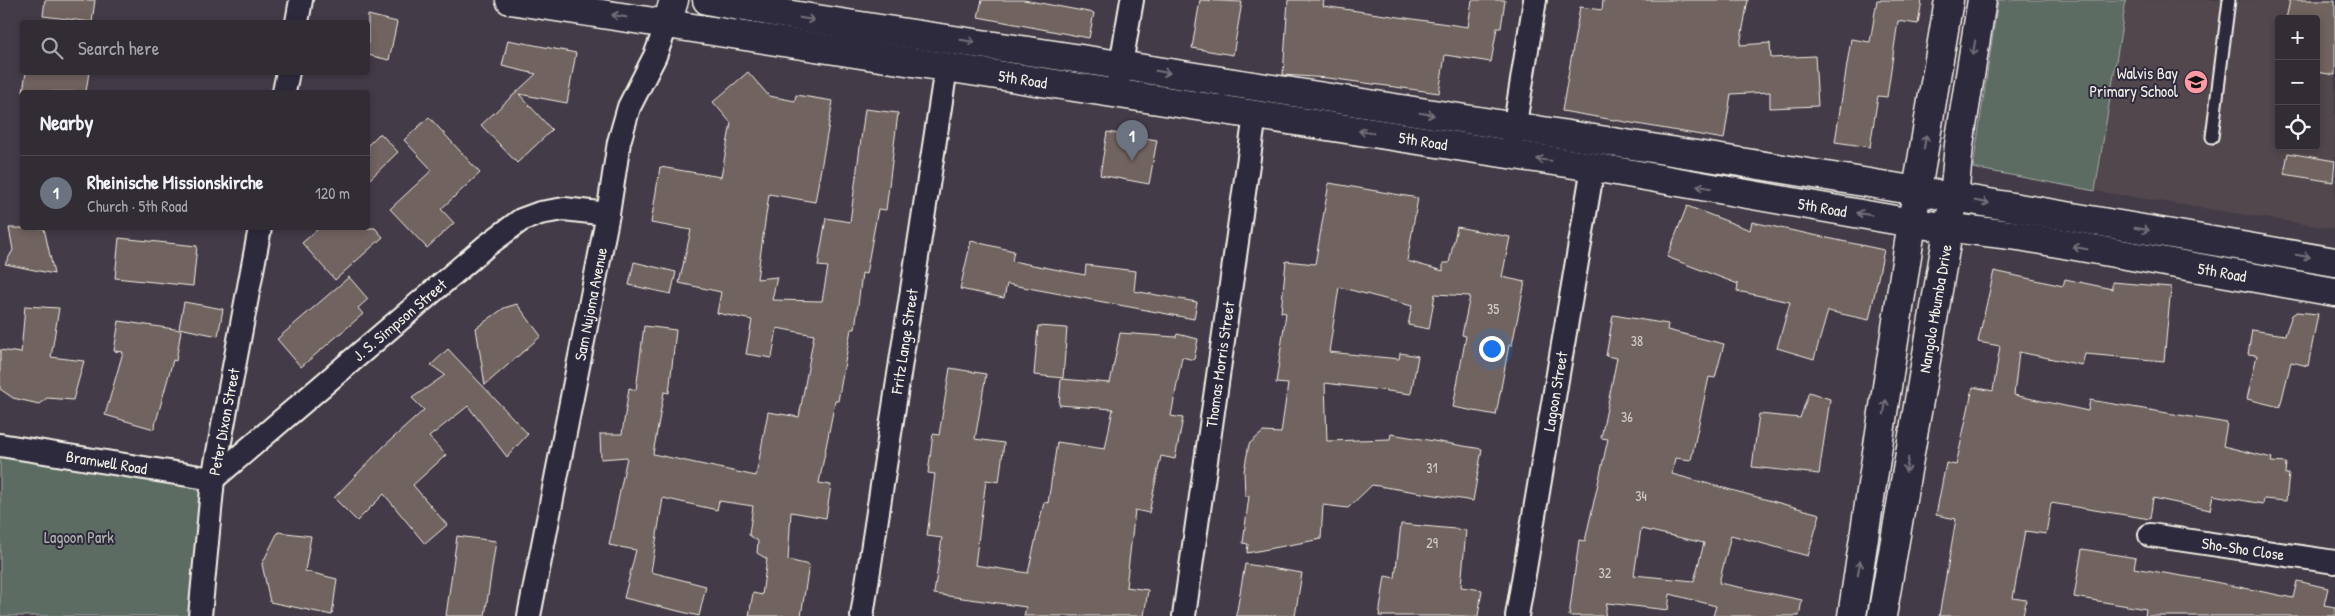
<!DOCTYPE html>
<meta charset="utf-8">
<style>
body{margin:0;font-family:"Patrick Hand",sans-serif;background:#3d3841;color:#f1f3f6}
.controls{position:absolute;right:15px;top:15px;display:grid;overflow:hidden;border-radius:5px;box-shadow:0 2px 8px #0003}
.controls button{width:45px;height:45px;display:grid;place-items:center;padding:0;border:0;border-bottom:1px solid #4d4850;background:#322c35;color:#f1f3f6;font:25px sans-serif}
.you{position:absolute;left:1491px;top:348px;width:18px;height:18px;margin:-12px;border:4px solid #fff;border-radius:50%;background:#1a73e8;box-shadow:0 0 0 8px #1a73e833}
.badge{display:grid;place-items:center;width:32px;height:32px;border-radius:50%;background:#d6ab8b;color:#fff;font-size:16px;font-weight:700}
.pin{position:absolute;translate:-50% -41px;filter:drop-shadow(0 1px 2px #0008)}
.pin::after{content:'';position:absolute;top:26px;width:18px;height:15px;background:inherit;clip-path:polygon(0 0,100% 0,50% 100%)}
.list{margin:0;padding:0;list-style:none}
h2{display:flex;justify-content:space-between;align-items:center;height:65px;margin:0;padding:0 20px;font-size:21px}
h2 small{font-size:16px;font-weight:400;color:#a8a7ad}
.list li{display:grid;grid-template-columns:32px 1fr auto;gap:15px;align-items:center;box-sizing:border-box;height:75px;padding:0 20px;border-top:1px solid #4d4850}
.list b{display:block;font-size:19px;white-space:nowrap}
.list p{margin:0;font-size:16px;white-space:nowrap;color:#a8a7ad}
.list em{font-size:16px;font-style:normal;color:#a8a7ad}
.icon{flex:none;width:28px;height:28px;fill:none;stroke:currentColor;stroke-width:2;stroke-linecap:round;stroke-linejoin:round}
.map{position:relative;flex:none;width:2335px;height:616px;overflow:hidden}
.search{position:absolute;background:#322c35;box-shadow:0 2px 8px #0003;left:20px;top:20px;width:350px;height:55px;display:flex;align-items:center;gap:12px;box-sizing:border-box;padding:0 18px;border-radius:5px;color:#a8a7ad;font-size:19px}
.panel{position:absolute;background:#322c35;box-shadow:0 2px 8px #0003;left:20px;top:90px;width:350px;height:140px;border-radius:5px}
.map>svg:first-child{display:block}
</style>
<div class="map">
<svg width="2335" height="616" viewBox="0 0 2335 616">
<rect width="100%" height="100%" fill="#433b47"/>
<filter id="ink" filterUnits="userSpaceOnUse"><feTurbulence type="fractalNoise" baseFrequency=".02" numOctaves="2"/><feDisplacementMap in="SourceGraphic" scale="10" xChannelSelector="R" yChannelSelector="G"/><feConvolveMatrix kernelMatrix="1 2 1 2 8 2 1 2 1" color-interpolation-filters="sRGB"/></filter>
<g filter="url(#ink)">
<path fill="#51474e" fill-rule="evenodd" d="M2126 0H2335V229L2095 191ZM2279 19H2316V146H2279Z"/>
<g fill="#5c6c63" stroke="#a8aea6">
<polygon points="1998,0 2126,0 2095,191 1973,168"/>
<polygon points="0,446 213,479 197,616 0,616"/>
</g>
<g fill="#71635f" stroke="#f4f1e8" fill-rule="evenodd">
<polygon points="45,0 95,0 92,22 43,16"/>
<polygon points="982,0 1024,0 1094,13 1089,38 978,17"/>
<polygon points="1200,0 1242,2 1233,55 1192,48"/>
<polygon points="1288,0 1324,0 1323,6 1468,27 1472,0 1505,0 1501,28 1497,28 1491,62 1445,55 1439,93 1328,78 1283,75"/>
<polygon points="1603,0 1748,0 1740,45 1770,43 1771,58 1815,56 1818,106 1770,108 1770,92 1731,94 1724,139 1562,111 1580,7 1602,10"/>
<polygon points="1877,0 1922,0 1918,24 1898,21 1887,97 1878,96 1870,147 1835,142 1851,39 1870,42"/>
<polygon points="2290,0 2335,0 2335,75 2316,72 2316,19 2286,19"/>
<polygon points="368,15 397,22 389,60 368,55"/>
<polygon points="508,40 576,53 567,103 519,94 552,130 517,163 481,125 536,74 502,66"/>
<polygon points="26,72 89,72 86,92 23,92"/>
<polygon points="748,72 769,96 795,101 796,95 833,101 815,202 769,194 757,279 777,277 772,300 822,301 828,267 818,266 826,218 850,222 865,109 898,113 886,210 878,209 866,274 862,273 855,329 851,329 838,401 835,401 819,483 831,485 826,518 791,512 788,560 809,565 801,616 749,616 753,593 762,595 767,559 757,553 758,541 749,535 753,506 719,501 717,510 663,498 651,572 706,586 699,616 624,598 636,550 609,545 627,457 601,459 600,434 622,434 629,388 636,390 644,326 676,330 669,393 664,392 653,454 756,476 768,412 799,417 814,335 777,328 772,358 746,354 752,320 717,313 721,292 679,283 691,230 651,223 660,167 721,177 731,123 713,102"/>
<polygon points="429,117 480,173 441,209 454,223 427,248 390,209 432,170 404,140"/>
<polygon points="1107,132 1157,140 1149,184 1100,175"/>
<polygon points="380,133 398,152 368,181 368,145"/>
<polygon points="2288,153 2335,161 2333,182 2284,174"/>
<polygon points="1329,183 1418,198 1407,261 1443,271 1443,263 1449,263 1457,227 1510,237 1502,277 1525,282 1512,345 1509,345 1496,415 1453,407 1466,336 1462,335 1470,296 1435,294 1429,329 1408,325 1412,306 1339,287 1329,352 1399,359 1400,353 1418,356 1411,394 1325,383 1327,441 1390,439 1391,434 1482,449 1473,501 1372,485 1348,508 1323,505 1321,539 1247,553 1248,544 1243,543 1249,496 1245,496 1244,471 1249,444 1263,432 1281,433 1288,384 1276,383 1286,313 1281,312 1286,261 1315,264"/>
<polygon points="1687,206 1750,230 1752,222 1884,250 1869,320 1828,311 1814,359 1777,348 1790,302 1737,291 1738,284 1667,257"/>
<polygon points="9,228 44,228 54,274 5,264 13,250"/>
<polygon points="319,228 375,228 383,237 335,280 302,243"/>
<polygon points="119,238 197,246 193,286 115,278"/>
<polygon points="971,241 1014,251 1012,261 1085,275 1086,265 1136,271 1134,291 1197,302 1194,319 1007,284 1004,298 960,289"/>
<polygon points="634,262 676,272 671,294 629,285"/>
<polygon points="1994,271 2063,286 2065,279 2112,289 2112,282 2171,287 2164,361 2085,354 2082,365 2019,352 2014,395 2088,411 2090,400 2227,423 2223,446 2272,458 2271,462 2286,463 2285,474 2289,474 2286,501 2264,499 2263,504 2213,495 2210,510 2153,498 2150,519 2051,503 2046,534 2025,531 2013,598 2026,600 2023,616 1939,616 1956,519 1936,515 1946,463 1956,465 1973,387 1993,391 2000,346 1978,342"/>
<polygon points="349,277 368,299 358,308 363,314 301,367 277,339"/>
<polygon points="184,302 223,309 218,336 179,328"/>
<polygon points="517,304 541,336 485,385 476,328 504,308"/>
<polygon points="25,306 59,308 51,357 84,361 73,400 47,398 39,404 13,398 0,389 0,350 21,353"/>
<polygon points="2297,312 2318,314 2308,366 2291,362 2280,407 2247,399 2257,355 2248,354 2252,330 2285,335 2292,315"/>
<path d="M1613 315 1668 324 1667 330 1724 344 1715 378 1709 377 1691 460 1675 458 1672 474 1820 514 1808 556 1731 535 1719 583 1802 600 1799 616H1713L1716 606 1670 594 1668 610 1607 603 1605 616H1569L1579 540 1585 541 1608 439 1601 438 1617 358 1606 356ZM1641 529 1704 543 1694 581 1634 575Z"/>
<polygon points="119,321 181,330 176,361 173,360 154,429 105,415 123,352 114,351"/>
<polygon points="1038,326 1067,328 1063,378 1034,375"/>
<polygon points="1120,333 1176,337 1177,334 1198,339 1194,360 1182,357 1171,416 1183,418 1175,459 1161,456 1149,513 1135,510 1126,587 1148,590 1144,616 1024,616 1026,607 934,594 942,538 927,536 935,474 928,473 933,434 939,435 950,368 986,374 975,439 1004,443 999,482 986,480 975,565 1028,573 1044,502 1048,503 1057,442 1105,449 1113,409 1059,405 1061,379 1110,383"/>
<polygon points="448,349 528,434 507,457 468,406 429,437 446,455 413,485 447,525 425,544 384,494 357,521 334,498 383,447 424,410 412,398 445,375 431,365"/>
<polygon points="1809,392 1830,399 1819,474 1752,467 1759,414 1800,418"/>
<polygon points="1401,524 1466,530 1461,587 1482,590 1478,616 1379,616 1385,576 1395,578"/>
<polygon points="278,532 311,536 305,571 337,579 332,615 270,602 262,564"/>
<polygon points="457,536 496,541 485,616 446,616"/>
<polygon points="2082,549 2136,558 2134,568 2200,579 2293,598 2297,581 2328,588 2324,605 2335,607 2335,616 2145,616 2146,609 2074,597"/>
<polygon points="1245,564 1302,573 1295,616 1236,616"/>
</g>
<g fill="none" stroke-linecap="round" stroke-linejoin="round">
<g stroke="#f4f1e8" stroke-width="15">
<polyline id="service" points="2212,137 2229,0"/>
</g>
<g stroke="#f4f1e8" stroke-width="26">
<g id="minor">
<polyline points="297,22 301,0"/>
<polyline points="1118,82 1132,0"/>
<polyline points="284,92 288,72"/>
<polyline points="1512,142 1535,0"/>
<path id="s1" d="M0 445 213 479 486 246 521 220 540 213 564 209 608 214"/>
<path id="s2" d="M2150 535 2335 562"/>
<path id="s3" d="M200 616 213 479 260 228"/>
<path id="s4" d="M529 616 608 214 619 142 629 107 655 56 667 24"/>
<path id="s5" d="M862 616 946 68"/>
<path id="s6" d="M1184 616 1255 115"/>
<path id="s7" d="M1517 616 1593 167"/>
</g>
</g>
<g stroke="#f4f1e8" stroke-width="31">
<g id="tertiary">
<polyline points="510,0 667,24"/>
<polyline points="1852,616 1917,190 1949,0"/>
<path id="s8" d="M1882 616 1954 197 1959 145 1982 0"/>
</g>
</g>
<g stroke="#f4f1e8" stroke-width="31">
<g id="secondary">
<path id="s9" d="M674 0 667 24 1593 167 1912 223 2019 236 2335 292"/>
<path d="M707 0C846 27 985 43 1125 66 1294 93 1463 118 1632 145 1867 181 2101 222 2335 262"/>
</g>
</g>
<use href="#service" stroke="#2f2a3d" stroke-width="11"/>
<use href="#minor" stroke="#2f2a3d" stroke-width="22"/>
<use href="#tertiary" stroke="#2f2a3d" stroke-width="28"/>
<use href="#secondary" stroke="#2f2a3d" stroke-width="28"/>
</g>
<defs><path id="oneway-shaft" d="M-6 0H5M1.5-3L5.5 0L1.5 3" fill="none" stroke-width="1.6" stroke-linecap="round" stroke-linejoin="round" transform="scale(1.25)"/></defs>
<g stroke="#747079">
<use href="#oneway-shaft" transform="translate(619 16) rotate(-171)"/>
<use href="#oneway-shaft" transform="translate(807 19) rotate(10)"/>
<use href="#oneway-shaft" transform="translate(968 41) rotate(9)"/>
<use href="#oneway-shaft" transform="translate(1974 48) rotate(99)"/>
<use href="#oneway-shaft" transform="translate(1163 72) rotate(9)"/>
<use href="#oneway-shaft" transform="translate(1427 114) rotate(9)"/>
<use href="#oneway-shaft" transform="translate(1366 132) rotate(-171)"/>
<use href="#oneway-shaft" transform="translate(1925 142) rotate(-80)"/>
<use href="#oneway-shaft" transform="translate(1544 160) rotate(-172)"/>
<use href="#oneway-shaft" transform="translate(1704 187) rotate(-170)"/>
<use href="#oneway-shaft" transform="translate(1982 202) rotate(10)"/>
<use href="#oneway-shaft" transform="translate(1864 214) rotate(-170)"/>
<use href="#oneway-shaft" transform="translate(2142 229) rotate(10)"/>
<use href="#oneway-shaft" transform="translate(2080 248) rotate(-170)"/>
<use href="#oneway-shaft" transform="translate(2303 256) rotate(10)"/>
<use href="#oneway-shaft" transform="translate(1885 407) rotate(-81)"/>
<use href="#oneway-shaft" transform="translate(1907 465) rotate(100)"/>
<use href="#oneway-shaft" transform="translate(1859 568) rotate(-81)"/>
</g>
</g>
<defs>
<g id="school-disc" transform="scale(1.25)"><circle r="9.5" fill="#ff9aa2" stroke="#2f2a3d"/><path d="M0-5L7-2L0 1L-7-2ZM-4 1L0 2.5L4 1V4Q0 6-4 4Z" fill="#111"/></g>
</defs>
<g fill-rule="evenodd">
<use href="#school-disc" x="2196" y="82"/>
</g>
<g text-anchor="middle" dominant-baseline="central" stroke-width="4" stroke-linejoin="round" paint-order="stroke">
<g font-size="14" fill="#d3cec6">
<text x="1493" y="308">35</text>
<text x="1637" y="340">38</text>
<text x="1627" y="416">36</text>
<text x="1432" y="467">31</text>
<text x="1641" y="495">34</text>
<text x="1432" y="542">29</text>
<text x="1605" y="572">32</text>
</g>
<g font-size="16" fill="#f4f1e8" stroke="#2f2a3d" text-anchor="end">
<text x="2178" y="73">Walvis Bay<tspan x="2178" dy="18">Primary School</tspan></text>
</g>
<g font-size="16" fill="#f4f1e8" stroke="#2f2a3d">
<text stroke="none"><textPath href="#s9" startOffset="385">5th Road</textPath></text>
<text stroke="none"><textPath href="#s9" startOffset="790">5th Road</textPath></text>
<text stroke="none"><textPath href="#s9" startOffset="1195">5th Road</textPath></text>
<text stroke="none"><textPath href="#s9" startOffset="1600">5th Road</textPath></text>
<text stroke="none"><textPath href="#s4" startOffset="318">Sam Nujoma Avenue</textPath></text>
<text stroke="none"><textPath href="#s8" startOffset="312">Nangolo Mbumba Drive</textPath></text>
<text stroke="none"><textPath href="#s1" startOffset="461">J. S. Simpson Street</textPath></text>
<text stroke="none"><textPath href="#s5" startOffset="278">Fritz Lange Street</textPath></text>
<text stroke="none"><textPath href="#s6" startOffset="254">Thomas Morris Street</textPath></text>
<text stroke="none"><textPath href="#s7" startOffset="228">Lagoon Street</textPath></text>
<text stroke="none"><textPath href="#s3" startOffset="196">Peter Dixon Street</textPath></text>
<text stroke="none"><textPath href="#s1" startOffset="108">Bramwell Road</textPath></text>
<text stroke="none"><textPath href="#s2" startOffset="94">Sho-Sho Close</textPath></text>
</g>
<g font-size="16" fill="#b0b5ac" stroke="#2f2a3d">
<text x="79" y="537">Lagoon Park</text>
</g>
</g>
</svg>
<div class="controls">
<button>+</button>
<button>−</button>
<button><svg class="icon" aria-label="locate" viewBox="0 0 24 24"><circle cx="12" cy="12" r="6"/><path d="M12 2v4M12 18v4M2 12h4M18 12h4"/></svg></button>
</div>
<div class="you"></div>
<div class="pin badge" style="left:1132px;top:161px;background:#6b7280">1</div>
<div class="search"><svg class="icon" aria-label="search" viewBox="0 0 24 24"><circle cx="10" cy="10" r="6"/><path d="M15 15l6 6"/></svg>Search here</div>
<section class="panel">
<h2>Nearby<small></small></h2>
<ul class="list">
<li><span class="badge" style="background:#6b7280">1</span><div><b>Rheinische Missionskirche</b><p>Church · 5th Road</p></div><em>120 m</em></li>
</ul>
</section>
</div>
